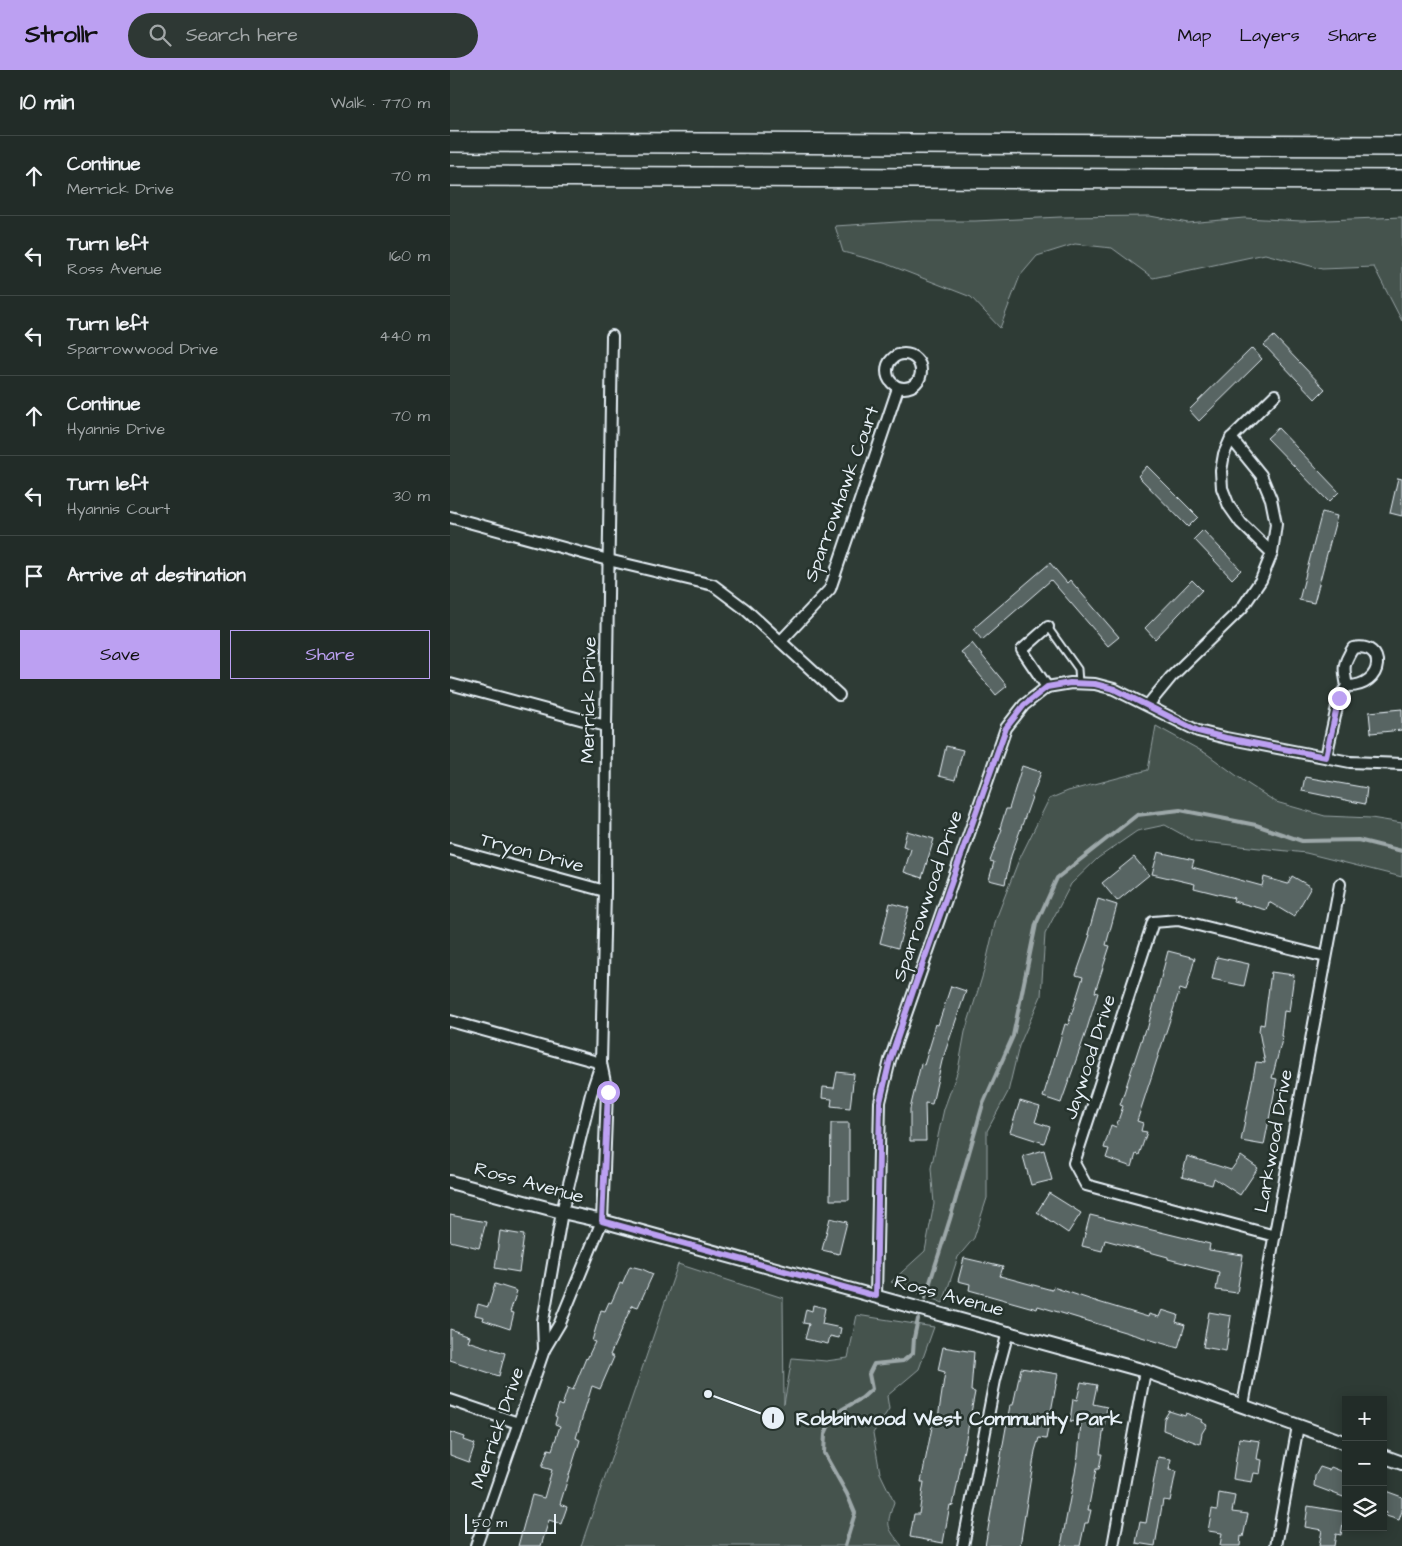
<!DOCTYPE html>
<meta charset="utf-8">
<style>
body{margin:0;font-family:"Architects Daughter",sans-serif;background:#2e3834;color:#f1f3f6}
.controls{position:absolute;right:15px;bottom:15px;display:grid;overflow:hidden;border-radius:0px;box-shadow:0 2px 12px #0003}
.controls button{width:45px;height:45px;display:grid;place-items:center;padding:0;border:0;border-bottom:1px solid #3f4845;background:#222c28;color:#f1f3f6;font:25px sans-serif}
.scale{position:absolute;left:15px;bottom:12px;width:91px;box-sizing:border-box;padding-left:5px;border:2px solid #e8f1f8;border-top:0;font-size:14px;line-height:18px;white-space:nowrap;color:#e8f1f8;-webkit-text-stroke:4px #26332d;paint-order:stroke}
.stop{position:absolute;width:15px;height:15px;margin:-11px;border:4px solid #bca0f2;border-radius:50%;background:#fff}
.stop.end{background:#bca0f2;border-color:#fff;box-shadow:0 1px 5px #0008}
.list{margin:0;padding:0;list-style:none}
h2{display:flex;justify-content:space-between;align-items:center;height:65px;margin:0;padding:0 20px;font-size:21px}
h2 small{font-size:16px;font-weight:400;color:#a2a7a8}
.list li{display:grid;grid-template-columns:32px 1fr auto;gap:15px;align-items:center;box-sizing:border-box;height:80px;padding:0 20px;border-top:1px solid #3f4845}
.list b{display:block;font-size:19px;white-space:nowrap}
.list p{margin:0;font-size:16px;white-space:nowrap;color:#a2a7a8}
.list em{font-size:16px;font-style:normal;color:#a2a7a8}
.actions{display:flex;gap:10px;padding:15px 20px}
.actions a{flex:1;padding:11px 0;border:1px solid #bca0f2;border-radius:0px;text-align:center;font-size:18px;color:#bca0f2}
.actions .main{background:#bca0f2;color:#111}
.icon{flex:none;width:28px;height:28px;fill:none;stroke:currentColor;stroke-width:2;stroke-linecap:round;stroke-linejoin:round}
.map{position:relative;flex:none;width:952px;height:1476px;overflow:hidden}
header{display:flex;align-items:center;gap:30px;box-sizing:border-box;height:70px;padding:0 25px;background:#bca0f2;color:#111}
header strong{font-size:24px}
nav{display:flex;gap:28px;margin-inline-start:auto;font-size:18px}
.search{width:350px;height:45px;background:#2e3834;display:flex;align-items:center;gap:12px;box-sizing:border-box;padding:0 18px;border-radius:28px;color:#a2a7a8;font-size:19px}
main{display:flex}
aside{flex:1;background:#222c28}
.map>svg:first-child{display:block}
</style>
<header>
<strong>Strollr</strong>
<div class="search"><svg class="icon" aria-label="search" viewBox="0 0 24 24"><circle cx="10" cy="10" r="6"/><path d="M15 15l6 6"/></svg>Search here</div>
<nav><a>Map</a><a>Layers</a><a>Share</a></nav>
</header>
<main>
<aside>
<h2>10 min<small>Walk · 770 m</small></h2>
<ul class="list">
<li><svg class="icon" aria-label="ahead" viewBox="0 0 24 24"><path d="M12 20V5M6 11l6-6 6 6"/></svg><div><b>Continue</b><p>Merrick Drive</p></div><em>70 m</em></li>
<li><svg class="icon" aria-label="left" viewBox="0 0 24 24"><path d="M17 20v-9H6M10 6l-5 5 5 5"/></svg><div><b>Turn left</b><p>Ross Avenue</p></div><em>160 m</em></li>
<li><svg class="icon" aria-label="left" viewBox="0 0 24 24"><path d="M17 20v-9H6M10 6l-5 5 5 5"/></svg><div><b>Turn left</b><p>Sparrowwood Drive</p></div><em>440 m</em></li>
<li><svg class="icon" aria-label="ahead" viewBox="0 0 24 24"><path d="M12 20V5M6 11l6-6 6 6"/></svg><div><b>Continue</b><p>Hyannis Drive</p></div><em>70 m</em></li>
<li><svg class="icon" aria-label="left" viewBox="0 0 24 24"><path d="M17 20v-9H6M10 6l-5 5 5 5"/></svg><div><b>Turn left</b><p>Hyannis Court</p></div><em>30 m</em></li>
<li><svg class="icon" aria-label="arrive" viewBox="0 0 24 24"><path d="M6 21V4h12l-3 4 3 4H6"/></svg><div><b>Arrive at destination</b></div></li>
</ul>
<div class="actions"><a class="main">Save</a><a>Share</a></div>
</aside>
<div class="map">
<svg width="952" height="1476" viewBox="0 0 952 1476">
<rect width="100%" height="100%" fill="#2e3b35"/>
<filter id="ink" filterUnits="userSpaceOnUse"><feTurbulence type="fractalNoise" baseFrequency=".02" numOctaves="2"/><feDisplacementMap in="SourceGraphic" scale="10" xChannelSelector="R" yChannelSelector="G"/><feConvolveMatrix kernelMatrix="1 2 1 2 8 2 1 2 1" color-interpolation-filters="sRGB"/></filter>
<g filter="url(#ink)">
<g fill="#45524e" stroke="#96a2a3">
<polygon points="700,146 738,153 794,148 852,151 952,147 952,251 924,197 872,199 815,184 703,208 662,178 625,174 587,186 570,206 550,258 521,227 434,193 393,182 385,156 463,151 525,151 611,147"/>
<polygon points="706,656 757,684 798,714 826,732 875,746 921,748 952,753 952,807 856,783 744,771 715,755 687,761 648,788 621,814 595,864 591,926 569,976 558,1022 537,1061 537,1128 524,1168 508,1187 493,1233 441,1212 475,1181 484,1134 481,1098 494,1039 508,1000 515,962 534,901 546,849 568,792 599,729 618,721 698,700"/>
<path d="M228 1194 333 1228 334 1334 342 1288 376 1291 398 1288 407 1245 484 1257 469 1299 437 1326 439 1339 423 1363 430 1403 444 1432C436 1456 436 1456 452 1476H131Z"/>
</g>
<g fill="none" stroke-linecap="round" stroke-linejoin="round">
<g stroke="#9da8a9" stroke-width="4">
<polyline points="475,1228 500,1149 533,1034 563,966 586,854 607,808 687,745 730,740 806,755 852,771 908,770 952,781"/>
<polyline points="395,1476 405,1443 397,1424 374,1383 375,1364 384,1344 412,1328 422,1319 419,1304 424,1294 453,1291 463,1283 464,1268 468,1249"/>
</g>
</g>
<g fill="#596563" stroke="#e8f1f8">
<polygon points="824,266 875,319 865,329 814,275"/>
<polygon points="802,278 812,289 749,351 739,340"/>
<polygon points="828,358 889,422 879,432 817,368"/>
<polygon points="697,396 748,447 738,457 688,406"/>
<polygon points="948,408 952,409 952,446 940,443"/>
<polygon points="872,442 887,446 864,533 849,530"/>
<polygon points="753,460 791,500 782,509 744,469"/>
<polygon points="600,493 617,513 620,510 669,567 658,576 601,510 532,570 523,559"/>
<polygon points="742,510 752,520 705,569 695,558"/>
<polygon points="522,573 557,616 546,625 511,582"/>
<polygon points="952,639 952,660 921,663 919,642"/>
<polygon points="496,676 513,680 505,710 489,706"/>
<polygon points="572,696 591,702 561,786 555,814 539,810 544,792 540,791 552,759 550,758 556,739 559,739"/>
<polygon points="855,707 917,718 915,734 852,721"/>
<polygon points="457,761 484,769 472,808 454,802 461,779 453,776"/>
<polygon points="708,782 744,790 742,797 812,816 814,807 838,814 842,806 861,817 844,847 819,832 817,840 783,831 784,828 744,818 745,814 702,804"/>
<polygon points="684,787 699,805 667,831 652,813"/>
<polygon points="648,829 667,835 656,875 660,876 645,922 648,923 636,962 611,1033 593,1027 615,954 618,955 633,907 626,905 640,865 638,864"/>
<polygon points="440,833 459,838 448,878 430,873"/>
<polygon points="718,881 745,888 736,921 730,919 687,1051 693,1053 691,1061 697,1062 689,1085 686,1084 682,1097 656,1088 659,1079 654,1078 661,1055 666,1057 673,1036 670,1035 695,959 697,960"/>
<polygon points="767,887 799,894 794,916 762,909"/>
<polygon points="821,902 844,905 839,942 834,941 831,966 833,966 822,1008 827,1009 814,1075 791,1071 806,992 815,993 809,961 810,954 814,955"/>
<polygon points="501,916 516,921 492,991 482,1034 475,1033 476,1071 460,1071 460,1039 471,994 474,995 483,966 482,964 485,954 488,955"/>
<polygon points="387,1002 404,1004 400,1038 381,1036 382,1029 372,1028 373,1017 384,1018"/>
<polygon points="570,1031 590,1037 585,1052 600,1057 594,1073 560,1062"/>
<polygon points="381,1053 399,1053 399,1130 380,1130"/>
<polygon points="594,1080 602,1110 581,1115 573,1086"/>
<polygon points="737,1086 781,1100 791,1086 808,1098 790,1125 764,1108 762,1115 732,1107"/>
<polygon points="599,1123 631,1143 618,1163 587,1142"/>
<polygon points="0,1145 36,1152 29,1178 0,1171"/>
<polygon points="640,1145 760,1174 759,1180 793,1185 787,1223 766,1220 769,1202 718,1189 718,1187 655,1170 652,1181 632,1176"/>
<polygon points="380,1148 397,1152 389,1184 372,1180"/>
<polygon points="50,1161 74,1165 69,1202 45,1198"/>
<polygon points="514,1188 553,1197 550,1206 602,1220 603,1217 645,1231 698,1247 699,1244 709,1247 712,1240 728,1245 726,1252 735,1255 728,1278 588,1236 587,1239 519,1220 520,1214 508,1211"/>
<polygon points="180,1196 192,1199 203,1204 188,1237 182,1235 160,1285 164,1287 150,1319 142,1316 126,1368 130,1370 110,1434 117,1437 111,1454 99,1450 91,1476 68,1476 82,1425 94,1428 102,1400 92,1397 98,1379 102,1380 110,1356 105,1354 107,1347 105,1346 109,1334 112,1336 118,1318 123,1320 136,1288 137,1289 145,1272 142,1271 151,1240 155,1241 159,1232 161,1233 170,1213 172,1214"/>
<polygon points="45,1214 67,1221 60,1242 64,1243 60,1259 33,1250 34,1247 25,1245 28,1234 38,1237"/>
<polygon points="363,1235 375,1238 372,1254 391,1258 389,1268 380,1266 378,1274 355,1269 359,1254 353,1253 356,1239 362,1241"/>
<polygon points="759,1242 781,1246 776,1281 753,1277"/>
<polygon points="0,1259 19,1266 17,1271 55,1283 49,1306 0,1290"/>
<polygon points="493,1277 524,1282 521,1321 525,1322 503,1436 500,1435 493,1473 460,1467 464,1444 469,1444 474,1412 471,1412 484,1347 488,1348 495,1302 488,1300"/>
<polygon points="571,1298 608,1304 596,1369 589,1368 585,1381 570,1476 535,1476 560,1335 563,1335"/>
<polygon points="631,1312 647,1315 643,1334 657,1337 650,1384 652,1384 649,1399 646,1399 638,1440 641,1440 638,1453 635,1453 630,1476 611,1476 628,1386 631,1353 620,1351 623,1329 627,1330"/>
<polygon points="719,1341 735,1346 736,1343 752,1350 751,1352 757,1355 752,1363 750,1374 713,1360 714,1349"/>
<polygon points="0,1362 15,1367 14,1370 25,1374 19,1392 0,1385"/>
<polygon points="789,1368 810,1371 807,1389 812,1390 810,1404 804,1403 802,1412 783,1409"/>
<polygon points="708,1387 721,1389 719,1400 726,1401 720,1431 713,1430 705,1476 686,1473 690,1452 696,1453"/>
<polygon points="870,1397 879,1400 881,1397 896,1403 896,1428 864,1416 865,1406"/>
<polygon points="933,1420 952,1427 952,1441 949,1450 936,1446 937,1443 933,1442"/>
<polygon points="769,1423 785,1426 782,1442 798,1444 793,1467 791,1466 790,1476 770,1476 772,1463 758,1461 762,1439 767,1440"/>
<polygon points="858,1436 895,1442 891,1465 886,1464 884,1476 869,1476 872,1460 855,1457"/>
</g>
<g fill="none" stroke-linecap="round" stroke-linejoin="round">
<g stroke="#e8f1f8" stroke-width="9">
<polyline id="service" points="598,557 628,599 629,613"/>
</g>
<g stroke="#e8f1f8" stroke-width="14">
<g id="minor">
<circle cx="454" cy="301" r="17"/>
<polyline points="0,447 158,490 263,515 295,539 389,625"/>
<polyline points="822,483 791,453 779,436 772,418 771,401 774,384 781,368 825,325"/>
<polyline points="331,571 380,519 448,318"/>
<polyline points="0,614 156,656"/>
<polyline points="597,617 572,580 598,557"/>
<polyline points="698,635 721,607 792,538 811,510 822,483 826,454 821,429 811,405 781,368"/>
<path d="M876 687 889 628 897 616C935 617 937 571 903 578 893 594 893 597 897 616"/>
<polyline points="0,779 155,821"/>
<polyline points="0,951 151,993"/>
<polyline points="825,1166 636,1115 624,1093 703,852 728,850 876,887"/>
<polyline points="426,1226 430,1032 440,990 556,658 574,635 597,617 621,613 645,614 664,619 748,661 776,668 900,692 952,694"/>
<polyline points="94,1280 93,1251 112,1142 141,1024 151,994"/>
<polyline points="0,1330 68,1353"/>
<polyline points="793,1335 890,814"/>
<polyline points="26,1476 94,1280 110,1253 152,1151 157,1022 151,993 155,821 156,656 162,266"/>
<polyline points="513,1476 545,1310 558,1262"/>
<polyline points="663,1476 695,1301"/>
<polyline points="826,1476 848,1356"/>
</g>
</g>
<g stroke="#e8f1f8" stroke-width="16">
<g id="tertiary">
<polyline points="0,1112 112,1142 152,1151 695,1301 896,1373"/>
<polyline points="933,1386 952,1393"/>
</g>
</g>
<g stroke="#e8f1f8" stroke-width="22">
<g id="motorway">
<polyline points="0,72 952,76"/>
<polyline points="0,106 952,110"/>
</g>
</g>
<use href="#service" stroke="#26332d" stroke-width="5"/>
<use href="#minor" stroke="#26332d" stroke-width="10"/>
<use href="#tertiary" stroke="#26332d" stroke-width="12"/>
<use href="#motorway" stroke="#26332d" stroke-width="19"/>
</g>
</g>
<g fill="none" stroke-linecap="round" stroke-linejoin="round" filter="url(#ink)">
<polyline stroke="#bca0f2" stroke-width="6" points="158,1022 152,1151 426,1226 430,1032 440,990 463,921 556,658 574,635 597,617 620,613 645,614 664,619 748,661 776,668 876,687 889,628"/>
</g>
<g text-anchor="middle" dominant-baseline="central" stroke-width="5" stroke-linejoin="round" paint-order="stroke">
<g font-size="19" fill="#e8f1f8" stroke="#26332d">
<text transform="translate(392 424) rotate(-70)">Sparrowhawk Court</text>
<text transform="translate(139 630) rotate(-89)">Merrick Drive</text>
<text transform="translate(82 783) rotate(15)">Tryon Drive</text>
<text transform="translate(478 826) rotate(-71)">Sparrowwood Drive</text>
<text transform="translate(640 987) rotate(-72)">Jaywood Drive</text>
<text transform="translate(824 1071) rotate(-80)">Larkwood Drive</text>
<text transform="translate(79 1113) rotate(15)">Ross Avenue</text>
<text transform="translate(499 1226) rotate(15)">Ross Avenue</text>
<text transform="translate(48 1358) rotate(-71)">Merrick Drive</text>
</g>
</g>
<path fill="none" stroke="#e8f1f8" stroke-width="2" d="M258 1324L323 1348"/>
<g fill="#e8f1f8" stroke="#26332d" stroke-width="2">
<circle cx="258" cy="1324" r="5"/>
<circle cx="323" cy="1348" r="12"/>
</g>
<g font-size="15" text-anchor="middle" font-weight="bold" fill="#111">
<text x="323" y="1353">1</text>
</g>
<g font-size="20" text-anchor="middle" font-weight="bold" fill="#e8f1f8" stroke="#26332d" stroke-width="5" stroke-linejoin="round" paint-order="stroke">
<text x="509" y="1355">Robbinwood West Community Park</text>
</g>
</svg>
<div class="controls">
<button>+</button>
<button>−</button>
<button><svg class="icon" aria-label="layers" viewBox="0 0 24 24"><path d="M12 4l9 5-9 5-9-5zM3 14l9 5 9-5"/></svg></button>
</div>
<div class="scale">50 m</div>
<div class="stop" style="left:158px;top:1022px"></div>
<div class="stop end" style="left:889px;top:628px"></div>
</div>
</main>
